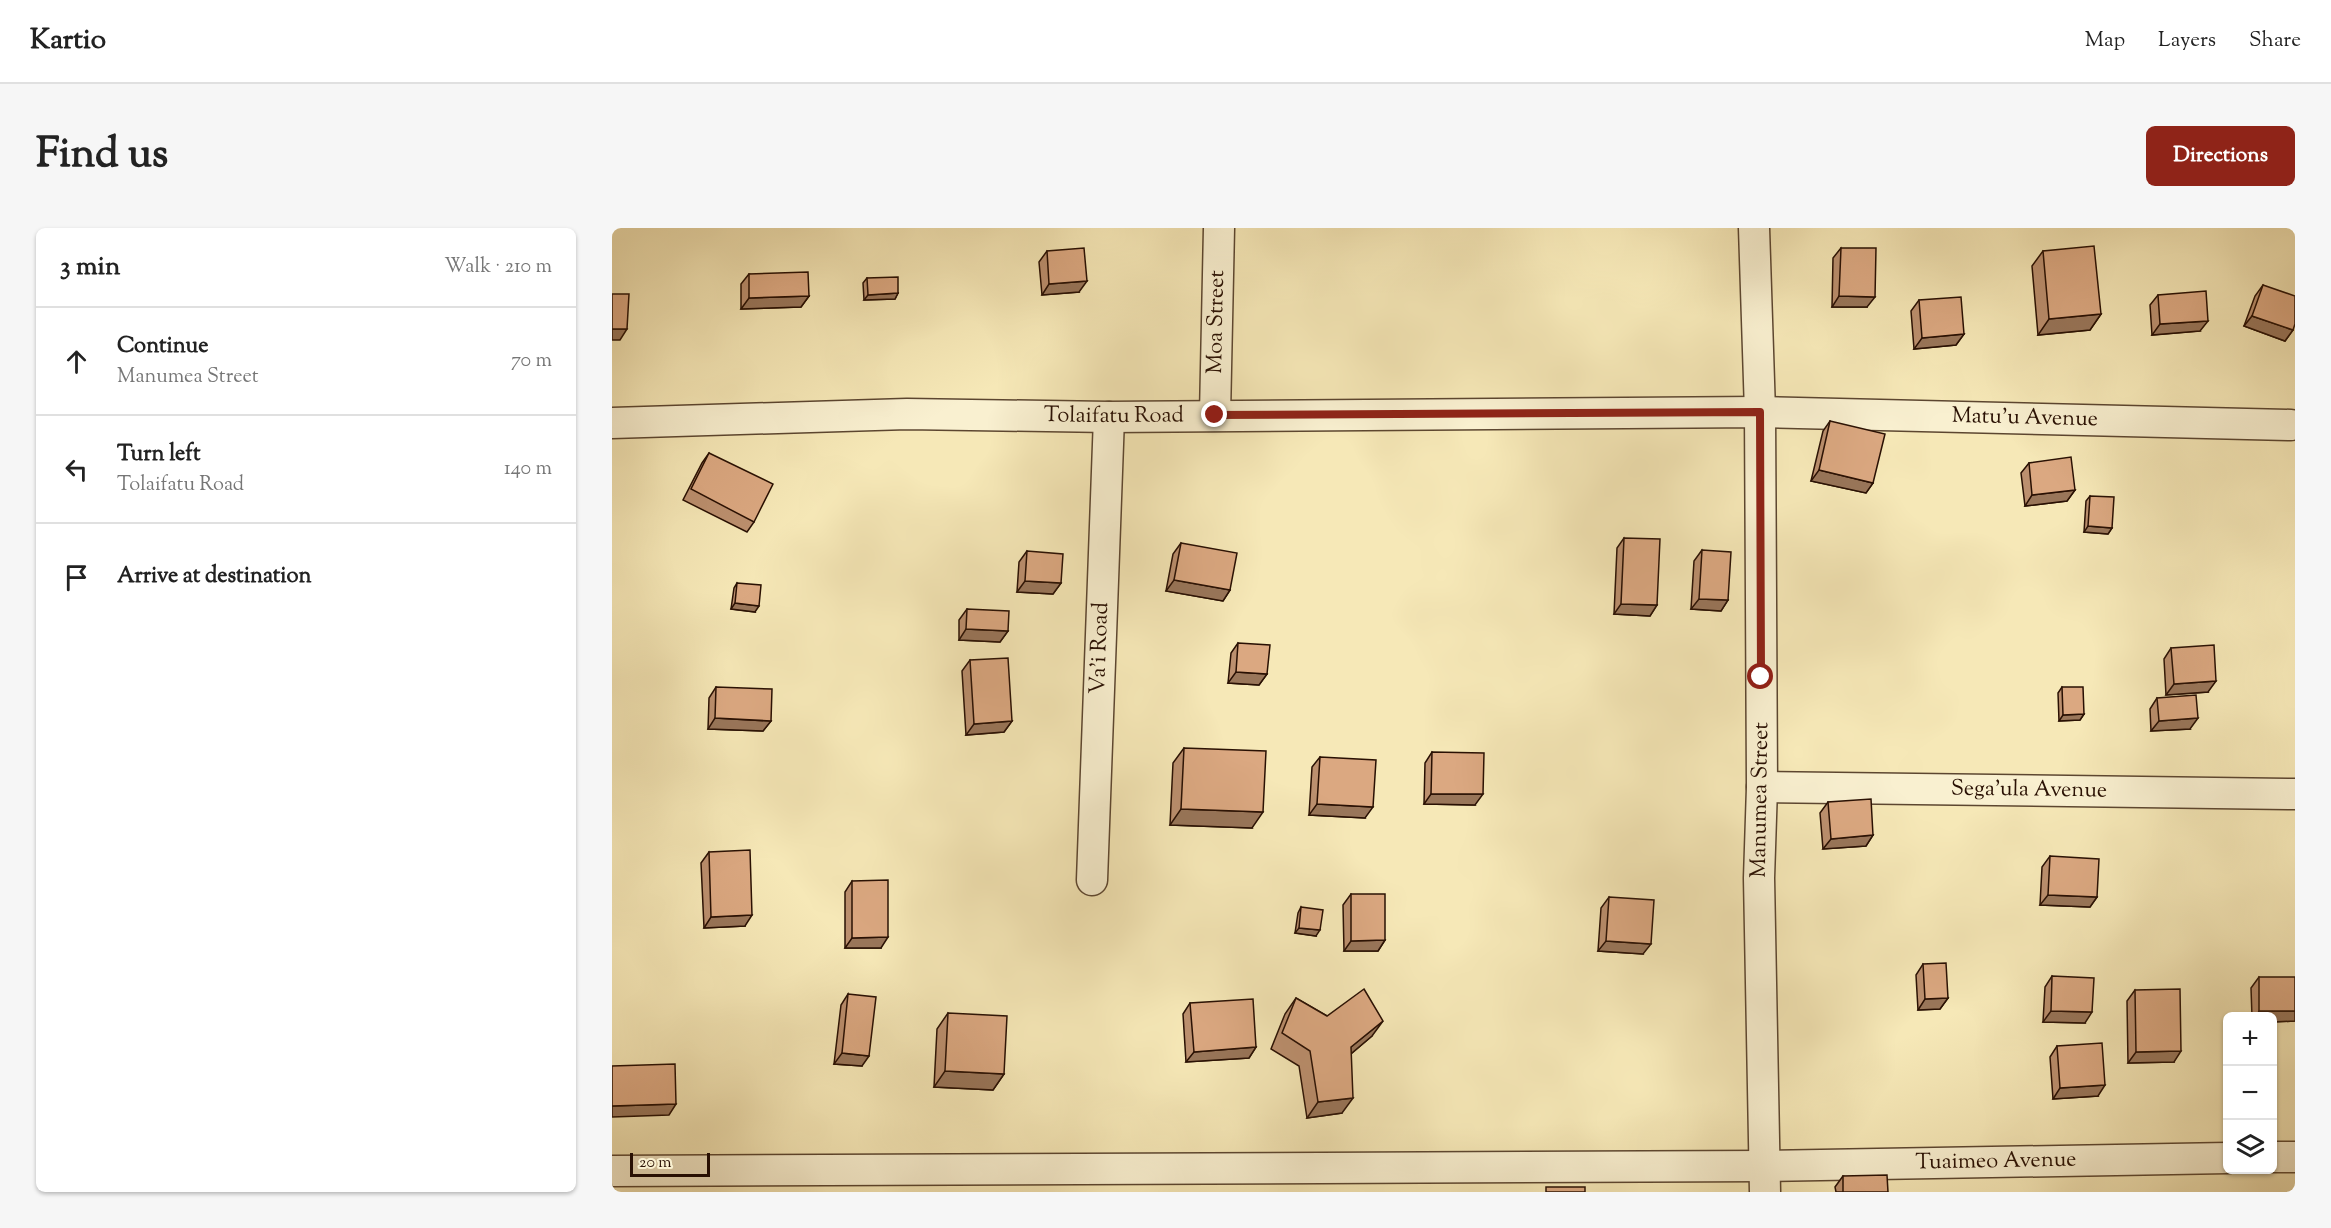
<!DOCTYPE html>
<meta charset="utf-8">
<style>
body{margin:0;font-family:"Sorts Mill Goudy",serif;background:#f6f6f6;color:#222}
.controls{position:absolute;right:18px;bottom:18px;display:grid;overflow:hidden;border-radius:9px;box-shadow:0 2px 4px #0004}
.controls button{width:54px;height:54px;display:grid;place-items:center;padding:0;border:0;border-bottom:2px solid #e0e0e0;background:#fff;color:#222;font:30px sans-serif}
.scale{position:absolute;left:18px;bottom:15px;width:80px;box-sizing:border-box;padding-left:6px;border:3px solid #291003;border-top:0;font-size:16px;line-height:21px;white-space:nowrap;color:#291003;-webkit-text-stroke:4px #f9f0d0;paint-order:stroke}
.stop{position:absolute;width:18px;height:18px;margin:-14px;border:4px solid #8f2418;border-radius:50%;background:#fff}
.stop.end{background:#8f2418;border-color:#fff;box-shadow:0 2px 6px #0008}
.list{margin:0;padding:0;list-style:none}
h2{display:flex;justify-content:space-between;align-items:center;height:78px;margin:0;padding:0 24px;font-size:26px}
h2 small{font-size:20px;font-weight:400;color:#767676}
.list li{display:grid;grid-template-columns:39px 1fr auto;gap:18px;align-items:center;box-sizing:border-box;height:108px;padding:0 24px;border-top:2px solid #e0e0e0}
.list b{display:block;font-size:22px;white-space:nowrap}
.list p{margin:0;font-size:20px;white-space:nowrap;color:#767676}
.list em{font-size:20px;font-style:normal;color:#767676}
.icon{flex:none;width:33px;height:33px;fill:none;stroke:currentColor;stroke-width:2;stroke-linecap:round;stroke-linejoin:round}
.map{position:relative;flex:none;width:1683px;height:964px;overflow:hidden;border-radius:9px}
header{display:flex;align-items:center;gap:36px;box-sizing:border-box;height:84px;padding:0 30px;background:#fff;border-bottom:2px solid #e0e0e0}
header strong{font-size:28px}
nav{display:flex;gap:33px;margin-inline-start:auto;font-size:21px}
.intro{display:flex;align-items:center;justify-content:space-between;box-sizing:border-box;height:144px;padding:0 36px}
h1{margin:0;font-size:42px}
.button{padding:15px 27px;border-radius:9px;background:#8f2418;color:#fff;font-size:21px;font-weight:700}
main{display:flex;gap:36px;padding:0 36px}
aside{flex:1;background:#fff;border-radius:9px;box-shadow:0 2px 4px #0004}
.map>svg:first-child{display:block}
</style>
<header>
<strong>Kartio</strong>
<nav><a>Map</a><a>Layers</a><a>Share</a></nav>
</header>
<div class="intro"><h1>Find us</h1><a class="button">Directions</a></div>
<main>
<aside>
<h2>3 min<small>Walk · 210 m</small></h2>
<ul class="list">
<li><svg class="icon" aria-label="ahead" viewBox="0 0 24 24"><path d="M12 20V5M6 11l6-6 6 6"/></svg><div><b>Continue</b><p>Manumea Street</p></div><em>70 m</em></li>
<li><svg class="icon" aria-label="left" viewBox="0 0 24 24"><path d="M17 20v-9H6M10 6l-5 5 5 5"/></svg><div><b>Turn left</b><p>Tolaifatu Road</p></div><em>140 m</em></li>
<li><svg class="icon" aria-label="arrive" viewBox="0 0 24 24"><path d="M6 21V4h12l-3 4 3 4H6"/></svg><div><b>Arrive at destination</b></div></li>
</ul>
</aside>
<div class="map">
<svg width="1683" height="964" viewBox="0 0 1683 964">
<rect width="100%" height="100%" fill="#f6e8b7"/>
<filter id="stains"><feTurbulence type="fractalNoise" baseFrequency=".00333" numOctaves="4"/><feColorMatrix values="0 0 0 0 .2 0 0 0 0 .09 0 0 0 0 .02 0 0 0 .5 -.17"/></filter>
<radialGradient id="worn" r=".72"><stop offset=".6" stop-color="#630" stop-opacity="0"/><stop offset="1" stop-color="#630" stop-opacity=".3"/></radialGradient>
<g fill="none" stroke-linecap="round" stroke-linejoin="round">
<g stroke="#5c4630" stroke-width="33">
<g id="minor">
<polyline points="1142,0 1148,184 1150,559 1147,650 1153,964"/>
<path id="s1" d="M603 187 607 0"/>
<path id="s2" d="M0 195 295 186 497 189 1148 184 1679 197"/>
<path id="s3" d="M1150 559 1683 566"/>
<path id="s4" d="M480 652 497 189"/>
<polyline points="1660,929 1683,929"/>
<path id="s5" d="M0 943 1153 938 1616 930"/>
</g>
</g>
<use href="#minor" stroke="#f9f0d0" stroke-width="30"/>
</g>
<g fill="#bc906f" stroke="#291003" stroke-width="1.5">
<polygon points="1229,20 1255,79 1220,79 1221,30"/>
<polygon points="435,23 467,64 430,67 427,34"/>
<polygon points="1431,23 1489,86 1478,102 1426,107 1420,38"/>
<polygon points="137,46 197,68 189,79 129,81 129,56"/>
<polygon points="255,50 286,65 283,71 252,72 251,55"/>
<polygon points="1651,57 1681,102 1673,113 1632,98 1643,68"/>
<polygon points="1546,67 1588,103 1540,107 1538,77"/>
<polygon points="1307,72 1352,106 1344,117 1302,121 1299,83"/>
<polygon points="1218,193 1261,255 1254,265 1199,253 1211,203"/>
<polygon points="97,225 142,294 135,304 71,272 90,235"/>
<polygon points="1417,235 1463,262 1455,273 1413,278 1409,245"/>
<polygon points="1478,268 1500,300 1496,306 1472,304 1474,273"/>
<polygon points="1012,310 1045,377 1038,388 1002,386 1005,320"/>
<polygon points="569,315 618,362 611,373 554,363 561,326"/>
<polygon points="1090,322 1116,372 1109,383 1079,381 1082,333"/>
<polygon points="415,323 449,355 441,366 405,364 407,334"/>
<polygon points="125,355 143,384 119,381 122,360"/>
<polygon points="355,381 396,403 388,414 347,412 347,392"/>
<polygon points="626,415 655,446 647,457 616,455 619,425"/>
<polygon points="1559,420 1596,464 1554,467 1552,431"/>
<polygon points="358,432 400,493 392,504 354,507 350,443"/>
<polygon points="104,459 159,493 151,503 96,501 97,470"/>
<polygon points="1450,459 1472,486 1468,492 1447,493 1446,465"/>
<polygon points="1545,470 1578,501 1539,503 1538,481"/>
<polygon points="572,520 640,600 558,597 561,535"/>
<polygon points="820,524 863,577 812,576 813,535"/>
<polygon points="708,529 753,590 697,587 700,539"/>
<polygon points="1216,574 1261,607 1254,618 1211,621 1208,585"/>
<polygon points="97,624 133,698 92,700 89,635"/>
<polygon points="1438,628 1485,669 1478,679 1428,677 1430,639"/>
<polygon points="240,653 269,720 233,720 233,664"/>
<polygon points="739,666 773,712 766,723 732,723 731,677"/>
<polygon points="997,669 1031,726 986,723 989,680"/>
<polygon points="689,679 704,708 683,705 686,685"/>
<polygon points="1311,736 1336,770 1328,781 1306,782 1304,747"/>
<polygon points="1440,748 1473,795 1431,794 1433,759"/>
<polygon points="1647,749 1683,793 1660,794 1660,789 1640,789 1639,760"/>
<polygon points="1523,762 1562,834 1516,835 1515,773"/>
<polygon points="236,766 250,838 222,836 229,777"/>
<polygon points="684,770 715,788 760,808 739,826 730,885 695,890 687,838 659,821 673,786"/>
<polygon points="578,775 644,819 637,830 574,834 571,786"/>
<polygon points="336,785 392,846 381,862 322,859 325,801"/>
<polygon points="1445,818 1486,868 1441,871 1438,829"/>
<polygon points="1231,948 1276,964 1224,964 1223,959"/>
</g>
<g fill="#99765a" stroke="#291003" stroke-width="1.5">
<polygon points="475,53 467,64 430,67 437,56"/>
<polygon points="286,65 283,71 252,72 256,67"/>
<polygon points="197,68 189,79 129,81 137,70"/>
<polygon points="1227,68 1263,69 1255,79 1220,79"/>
<polygon points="1489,86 1478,102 1426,107 1437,91"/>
<polygon points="1640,88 1681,102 1673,113 1632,98"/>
<polygon points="1596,93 1588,103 1540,107 1548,96"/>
<polygon points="0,101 15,101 8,112 0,112"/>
<polygon points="1352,106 1344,117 1302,121 1310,110"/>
<polygon points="1207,242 1261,255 1254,265 1199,253"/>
<polygon points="1463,262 1455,273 1413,278 1420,267"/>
<polygon points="1476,298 1500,300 1496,306 1472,304"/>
<polygon points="562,352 618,362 611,373 554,363"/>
<polygon points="413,353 449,355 441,366 405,364"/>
<polygon points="1087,371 1116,372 1109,383 1079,381"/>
<polygon points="123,375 147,378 143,384 119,381"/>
<polygon points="1009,376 1045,377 1038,388 1002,386"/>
<polygon points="354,401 396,403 388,414 347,412"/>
<polygon points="624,444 655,446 647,457 616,455"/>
<polygon points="1604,453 1596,464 1554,467 1562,456"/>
<polygon points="1472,486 1468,492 1447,493 1451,487"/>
<polygon points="103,490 159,493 151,503 96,501"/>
<polygon points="1586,490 1578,501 1539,503 1547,493"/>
<polygon points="400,493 392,504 354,507 362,496"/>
<polygon points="819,566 871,566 863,577 812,576"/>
<polygon points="705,576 761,579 753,590 697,587"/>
<polygon points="569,581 651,584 640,600 558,597"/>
<polygon points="1261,607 1254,618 1211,621 1219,611"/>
<polygon points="1436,667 1485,669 1478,679 1428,677"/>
<polygon points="140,687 133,698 92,700 99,689"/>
<polygon points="687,700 708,702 704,708 683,705"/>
<polygon points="276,709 269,720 233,720 240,710"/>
<polygon points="773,712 766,723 732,723 739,713"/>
<polygon points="994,713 1039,716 1031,726 986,723"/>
<polygon points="1336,770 1328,781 1306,782 1313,771"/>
<polygon points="1439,783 1480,784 1473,795 1431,794"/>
<polygon points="1647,783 1683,783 1683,793 1660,794 1660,789 1644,789"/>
<polygon points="771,793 760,808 728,835 739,819"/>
<polygon points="644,819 637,830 574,834 582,824"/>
<polygon points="1569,823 1562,834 1516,835 1524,824"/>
<polygon points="230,825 257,828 250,838 222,836"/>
<polygon points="333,843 392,846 381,862 322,859"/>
<polygon points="1493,857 1486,868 1441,871 1448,860"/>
<polygon points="741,870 730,885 695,890 706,874"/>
<polygon points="64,876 57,887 0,889 0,878"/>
</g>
<g fill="#dba881" stroke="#291003" stroke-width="1.5">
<polygon points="1482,18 1489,86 1437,91 1431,23"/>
<polygon points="472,20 475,53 437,56 435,23"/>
<polygon points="1229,20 1264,20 1263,69 1227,68"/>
<polygon points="196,44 197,68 137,70 137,46"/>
<polygon points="286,49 286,65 256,67 255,50"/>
<polygon points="1651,57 1683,68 1683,96 1681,102 1640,88"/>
<polygon points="1594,63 1596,93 1548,96 1546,67"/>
<polygon points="0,66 17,66 15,101 0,101"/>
<polygon points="1349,69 1352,106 1310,110 1307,72"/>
<polygon points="1218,193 1273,206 1261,255 1207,242"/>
<polygon points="97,225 161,256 142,294 79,261"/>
<polygon points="1459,229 1463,262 1420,267 1417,235"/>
<polygon points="1478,268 1502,269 1500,300 1476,298"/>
<polygon points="1012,310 1048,311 1045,377 1009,376"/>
<polygon points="569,315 625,325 618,362 562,352"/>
<polygon points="1090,322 1119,324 1116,372 1087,371"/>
<polygon points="415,323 451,326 449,355 413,353"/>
<polygon points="125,355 149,357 147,378 123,375"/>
<polygon points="355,381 397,383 396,403 354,401"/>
<polygon points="626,415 658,417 655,446 624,444"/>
<polygon points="1602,417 1604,453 1562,456 1559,420"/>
<polygon points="396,430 400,493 362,496 358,432"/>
<polygon points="104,459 160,461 159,493 103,490"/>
<polygon points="1450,459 1471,459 1472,486 1451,487"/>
<polygon points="1584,467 1586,490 1547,493 1545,470"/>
<polygon points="572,520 654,523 651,584 569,581"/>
<polygon points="820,524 872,525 871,566 819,566"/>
<polygon points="708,529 764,532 761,579 705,576"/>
<polygon points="1259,571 1261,607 1219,611 1216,574"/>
<polygon points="138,622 140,687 99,689 97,624"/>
<polygon points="1438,628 1487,631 1485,669 1436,667"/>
<polygon points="276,652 276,709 240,710 240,653"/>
<polygon points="739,666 773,666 773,712 739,713"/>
<polygon points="997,669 1042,672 1039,716 994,713"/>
<polygon points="689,679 711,682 708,702 687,700"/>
<polygon points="1334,735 1336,770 1313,771 1311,736"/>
<polygon points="1440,748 1482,750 1480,784 1439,783"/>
<rect x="1647" y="749" width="36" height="34"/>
<polygon points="752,761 771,793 739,819 741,870 706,874 698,823 670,805 684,770 715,788"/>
<polygon points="1568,761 1569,823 1524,824 1523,762"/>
<polygon points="236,766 264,769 257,828 230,825"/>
<polygon points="641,771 644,819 582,824 578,775"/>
<polygon points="336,785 395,788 392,846 333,843"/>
<polygon points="1490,815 1493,857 1448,860 1445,818"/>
<polygon points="63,836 64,876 0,878 0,838"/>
<polygon points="1275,947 1276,964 1231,964 1231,948"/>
<rect x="934" y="959" width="39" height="5"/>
</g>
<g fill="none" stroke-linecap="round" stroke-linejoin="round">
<polyline stroke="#8f2418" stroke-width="8" points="603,187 1148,184 1149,449"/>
</g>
<g text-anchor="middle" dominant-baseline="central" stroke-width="4.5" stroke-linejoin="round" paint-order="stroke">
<g font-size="22" fill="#291003" stroke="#f9f0d0">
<text stroke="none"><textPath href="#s1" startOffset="93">Moa Street</textPath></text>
<text stroke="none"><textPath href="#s2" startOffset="502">Tolaifatu Road</textPath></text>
<text stroke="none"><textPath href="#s2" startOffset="1413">Matu'u Avenue</textPath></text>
<text stroke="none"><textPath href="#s4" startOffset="232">Va'i Road</textPath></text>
<text stroke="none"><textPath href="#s3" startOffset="267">Sega'ula Avenue</textPath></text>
<text transform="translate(1149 572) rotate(-89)">Manumea Street</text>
<text stroke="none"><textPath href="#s5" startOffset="1384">Tuaimeo Avenue</textPath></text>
</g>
</g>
<rect width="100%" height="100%" filter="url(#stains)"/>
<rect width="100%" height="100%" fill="url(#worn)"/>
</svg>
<div class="controls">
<button>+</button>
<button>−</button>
<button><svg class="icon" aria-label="layers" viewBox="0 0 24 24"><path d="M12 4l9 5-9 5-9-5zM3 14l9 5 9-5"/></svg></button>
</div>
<div class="scale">20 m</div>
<div class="stop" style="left:1149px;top:449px"></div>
<div class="stop end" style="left:603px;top:187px"></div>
</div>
</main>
